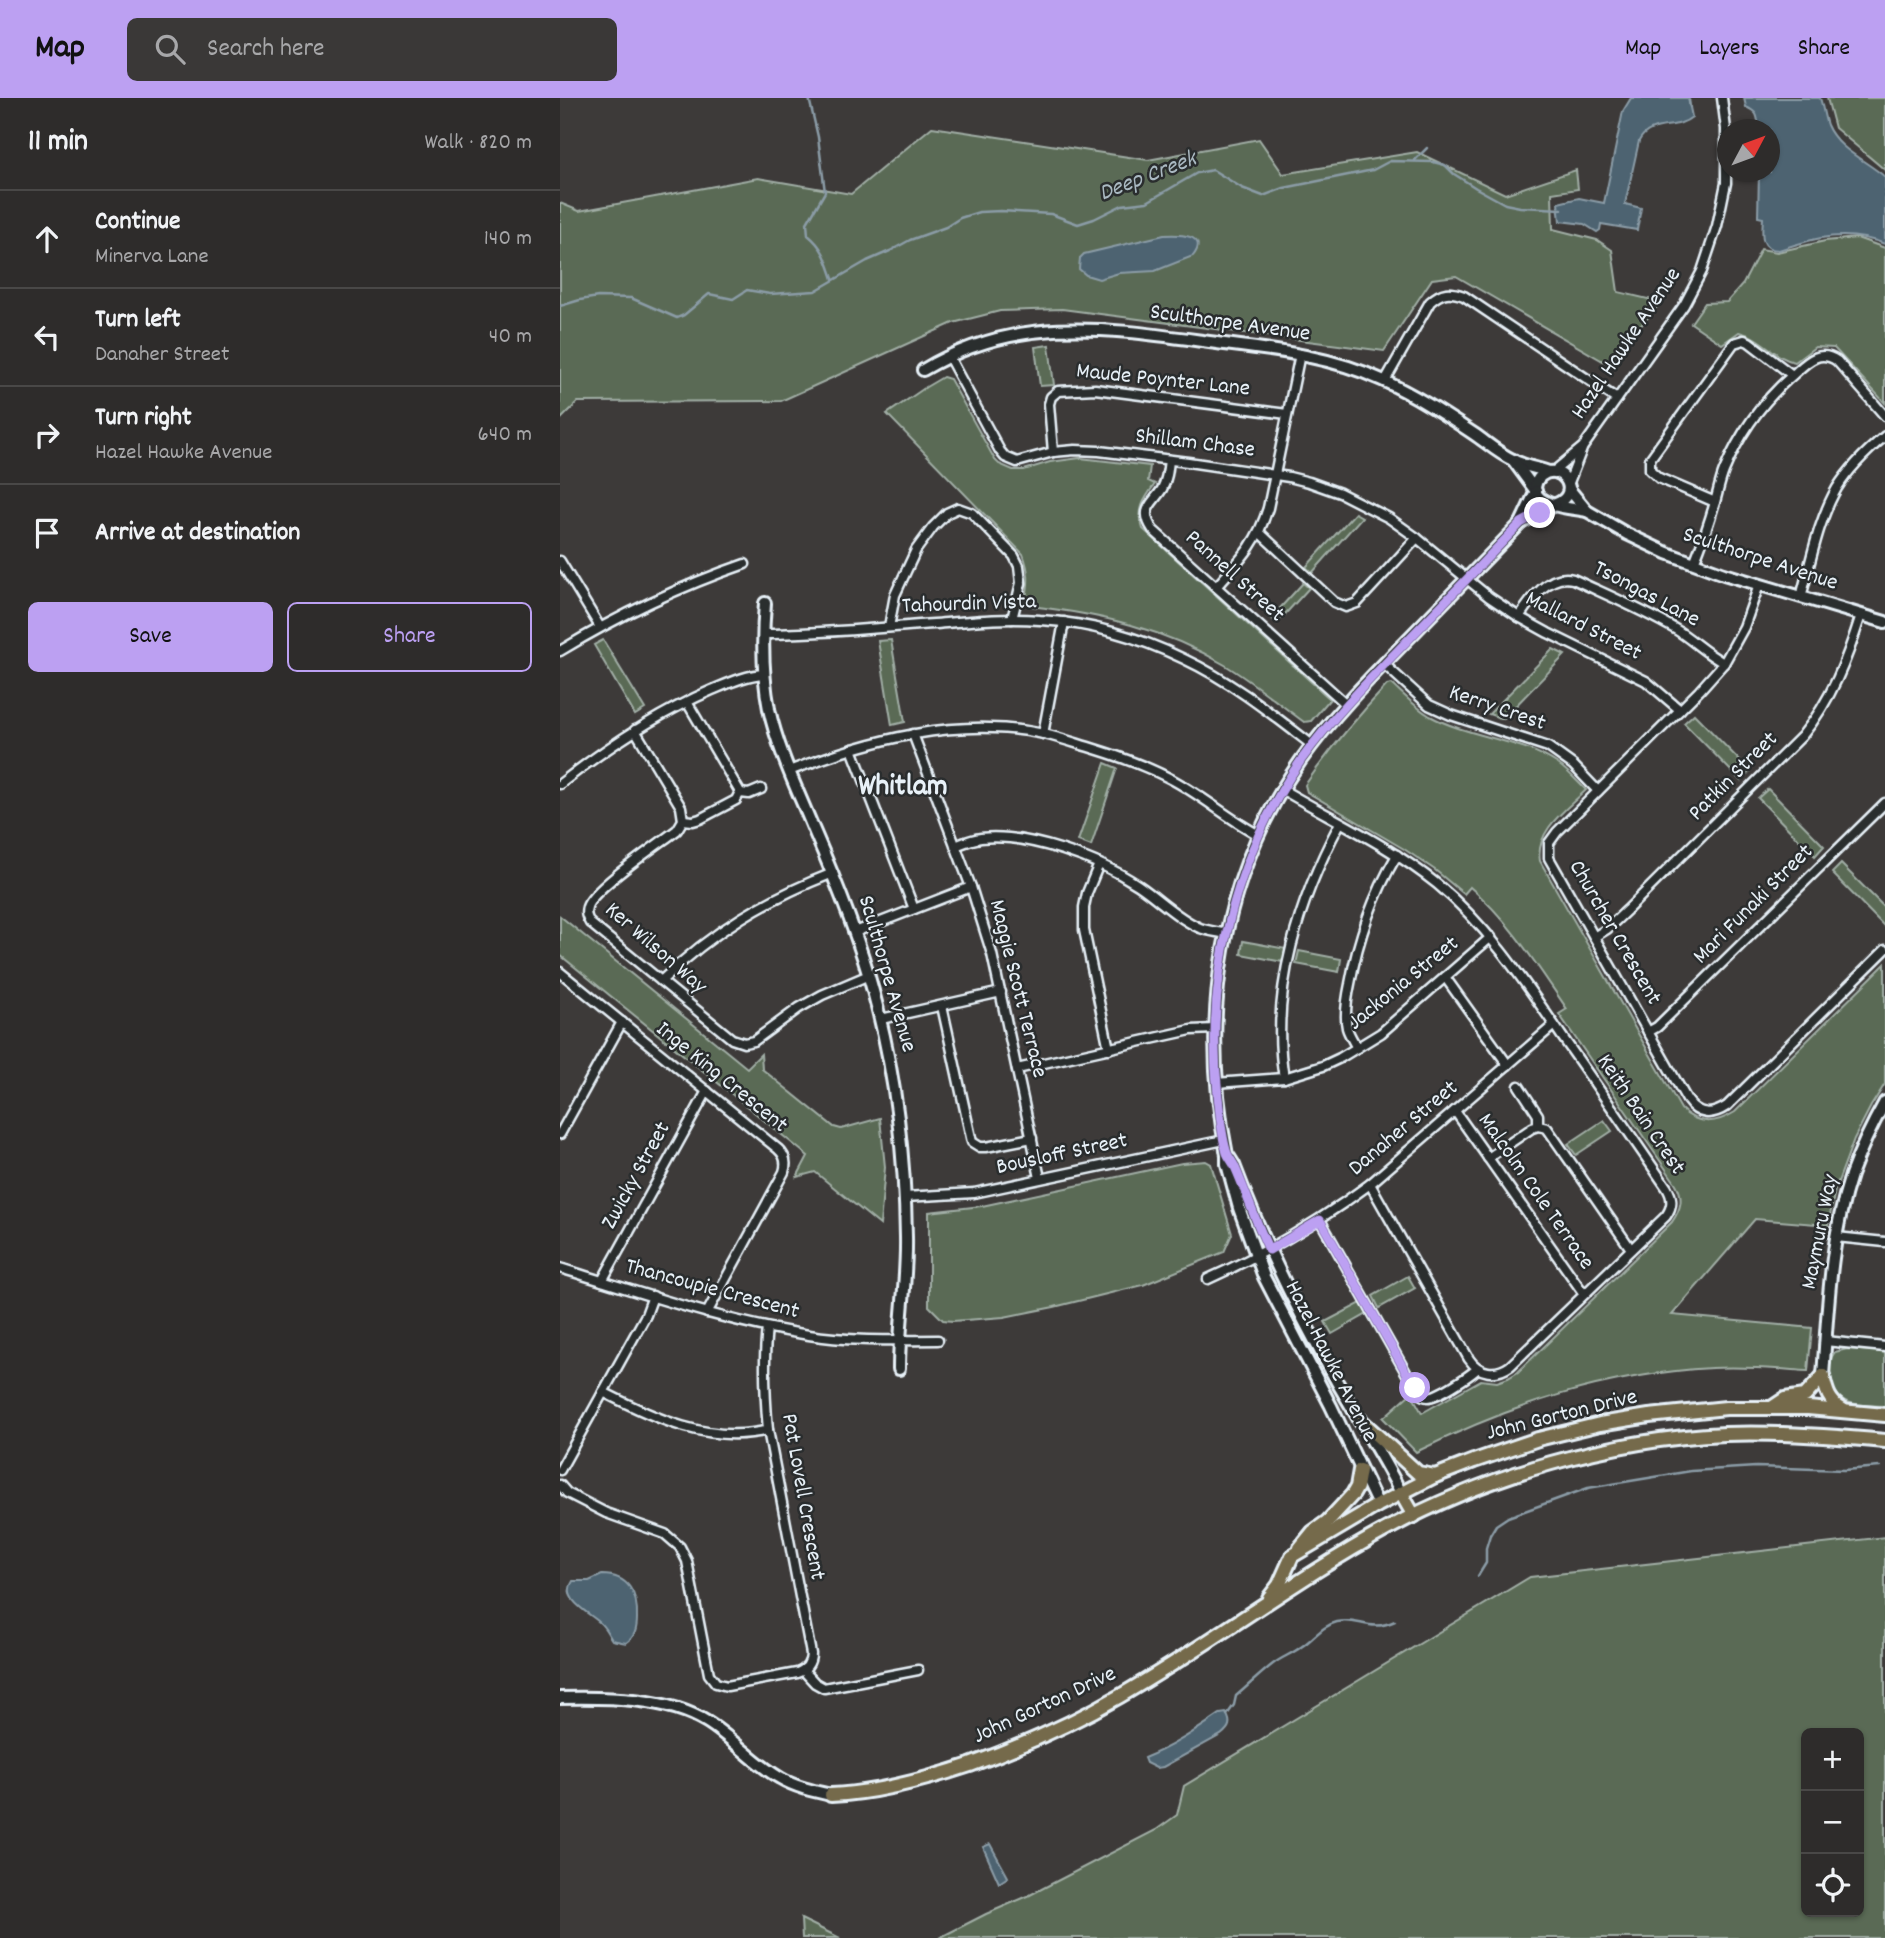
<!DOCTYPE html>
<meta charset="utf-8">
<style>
body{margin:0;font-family:Dekko,sans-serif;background:#3a3837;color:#f1f3f6}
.controls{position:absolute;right:21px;bottom:21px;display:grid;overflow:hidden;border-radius:10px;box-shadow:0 2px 5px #0004}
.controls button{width:63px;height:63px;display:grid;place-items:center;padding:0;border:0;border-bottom:2px solid #494847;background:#2e2c2b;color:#f1f3f6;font:35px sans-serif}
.compass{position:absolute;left:1157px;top:21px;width:63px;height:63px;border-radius:50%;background:#2e2c2b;box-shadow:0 2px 5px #0004;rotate:49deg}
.stop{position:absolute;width:21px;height:21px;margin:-16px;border:5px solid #bca0f2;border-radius:50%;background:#fff}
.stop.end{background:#bca0f2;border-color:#fff;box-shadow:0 2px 7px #0008}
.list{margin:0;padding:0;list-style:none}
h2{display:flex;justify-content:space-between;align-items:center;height:91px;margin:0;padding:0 28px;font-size:30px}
h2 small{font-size:23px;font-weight:400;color:#a7a7a9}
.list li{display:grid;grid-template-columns:46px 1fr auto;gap:21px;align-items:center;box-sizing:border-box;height:98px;padding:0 28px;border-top:2px solid #494847}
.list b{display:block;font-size:26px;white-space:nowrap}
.list p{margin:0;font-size:23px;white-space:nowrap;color:#a7a7a9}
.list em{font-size:23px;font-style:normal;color:#a7a7a9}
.actions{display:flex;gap:14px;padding:21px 28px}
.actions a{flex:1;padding:16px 0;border:2px solid #bca0f2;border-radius:10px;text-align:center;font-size:24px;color:#bca0f2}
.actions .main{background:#bca0f2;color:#111}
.icon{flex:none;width:38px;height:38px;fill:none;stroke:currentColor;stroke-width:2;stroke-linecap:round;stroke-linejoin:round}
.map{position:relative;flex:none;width:1325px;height:1840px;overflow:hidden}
header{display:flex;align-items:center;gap:42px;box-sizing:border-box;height:98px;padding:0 35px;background:#bca0f2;color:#111}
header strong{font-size:33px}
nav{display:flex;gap:38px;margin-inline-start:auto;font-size:24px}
.search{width:490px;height:63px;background:#3a3837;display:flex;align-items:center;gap:18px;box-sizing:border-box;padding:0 24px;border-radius:10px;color:#a7a7a9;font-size:26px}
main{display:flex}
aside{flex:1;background:#2e2c2b}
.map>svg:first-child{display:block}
</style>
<header>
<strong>Map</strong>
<div class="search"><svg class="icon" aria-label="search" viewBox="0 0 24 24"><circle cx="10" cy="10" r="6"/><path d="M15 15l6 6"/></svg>Search here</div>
<nav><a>Map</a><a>Layers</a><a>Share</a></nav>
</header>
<main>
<aside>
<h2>11 min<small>Walk · 820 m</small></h2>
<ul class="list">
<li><svg class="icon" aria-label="ahead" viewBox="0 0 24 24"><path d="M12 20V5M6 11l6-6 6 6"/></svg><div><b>Continue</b><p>Minerva Lane</p></div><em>140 m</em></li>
<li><svg class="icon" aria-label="left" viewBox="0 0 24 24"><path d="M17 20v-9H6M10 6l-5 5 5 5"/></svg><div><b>Turn left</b><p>Danaher Street</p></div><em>40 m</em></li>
<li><svg class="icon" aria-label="right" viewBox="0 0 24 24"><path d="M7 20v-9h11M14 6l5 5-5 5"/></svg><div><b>Turn right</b><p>Hazel Hawke Avenue</p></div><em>640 m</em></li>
<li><svg class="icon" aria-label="arrive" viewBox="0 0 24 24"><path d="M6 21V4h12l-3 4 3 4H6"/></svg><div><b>Arrive at destination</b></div></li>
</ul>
<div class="actions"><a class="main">Save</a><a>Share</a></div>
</aside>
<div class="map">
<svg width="1325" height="1840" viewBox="0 0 1325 1840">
<rect width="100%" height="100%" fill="#3d3a39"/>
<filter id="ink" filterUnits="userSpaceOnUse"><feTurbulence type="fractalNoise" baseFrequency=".0143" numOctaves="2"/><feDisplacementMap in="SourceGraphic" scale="14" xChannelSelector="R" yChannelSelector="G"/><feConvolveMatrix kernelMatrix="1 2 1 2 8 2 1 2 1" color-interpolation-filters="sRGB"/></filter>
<g filter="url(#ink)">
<g fill="#5a6b54" stroke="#a1aea6" stroke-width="2" fill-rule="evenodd">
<polygon points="1267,0 1325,0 1325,72 1275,30"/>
<polygon points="372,29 588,62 699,41 723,76 857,54 945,96 1016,72 1018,91 992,95 993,131 1037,142 1052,152 1058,194 1101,204 1048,266 896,178 872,181 824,253 502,211 440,213 393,225 221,303 18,304 0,322 0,105 19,113 198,80 291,96"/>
<path d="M1297 140 1325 150V305L1274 250 1255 249 1235 264C1215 261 1203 239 1179 234L1162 246 1131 225 1145 205 1167 204 1183 186 1201 151 1217 154 1265 143Z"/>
<polygon points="489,247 494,287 480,288 475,249"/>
<path d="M383 279 390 281 435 362 439 366 453 372H464L490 364 520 360 590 368 588 383 595 386C584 401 576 412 583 431L770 601 751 623 744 624C718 605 693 584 665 567 605 531 540 516 470 508L465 502C470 485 469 472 463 456L327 316 366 289Z"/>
<polygon points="795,415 802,419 752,475 746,469"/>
<polygon points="743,485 749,490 717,525 711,520"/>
<polygon points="43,542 85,611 75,617 34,547"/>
<polygon points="331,542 345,624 332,627 318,543"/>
<polygon points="993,551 1005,557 943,621 929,616"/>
<path d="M832 586C844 597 855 609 870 618 908 639 961 641 998 666 1008 673 1017 683 1026 692 1007 711 975 732 980 763L1121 1011C1138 1028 1156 1026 1175 1014L1325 866V986L1311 1008 1294 1041 1275 1092 1268 1127 1195 1121 1112 1217 1252 1230 1248 1273C1216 1271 1184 1268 1152 1270 1045 1276 951 1307 856 1354L823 1320 851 1295 862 1315 921 1282 937 1284 948 1280 958 1274 1112 1124C1121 1111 1124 1100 1116 1086L999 916 1007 911C978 869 950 823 910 789L904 796 875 772 844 751 747 694 745 687C770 651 797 619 827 587Z"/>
<polygon points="1134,616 1190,673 1181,683 1124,625"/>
<polygon points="545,665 557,670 531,748 518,743"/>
<polygon points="1208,691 1264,748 1255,758 1198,700"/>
<polygon points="1281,766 1325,810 1325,829 1272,775"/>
<polygon points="0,818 187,970 201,956 202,971 274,1029 281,1031 320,1020 325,1069 320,1127 255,1074 237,1079 248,1058 0,857"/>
<polygon points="683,843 726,851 723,864 681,856"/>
<polygon points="739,853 781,861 779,874 736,866"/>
<polygon points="1044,1022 1052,1033 1016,1057 1008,1046"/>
<polygon points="646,1063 651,1066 672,1136 664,1154 583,1187 494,1209 444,1219 393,1223 383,1222 369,1208 369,1114 422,1108 622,1065"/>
<polygon points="848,1178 855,1190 819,1210 813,1198"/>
<polygon points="801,1205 807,1216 772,1236 765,1224"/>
<path d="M1287 1251 1325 1254V1308C1301 1306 1276 1311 1270 1281 1269 1271 1268 1262 1275 1254Z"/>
<path d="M1325 1439V1840H379L426 1816 468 1798 596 1732 617 1717 624 1688 970 1479ZM1246 1635H1299V1814H1246Z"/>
<polygon points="241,1821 280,1840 242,1840"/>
</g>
<g fill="#4d6471" stroke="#8b9ca7" stroke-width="2">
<path d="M1071 0H1128L1132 19C1116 33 1090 22 1079 43L1065 106 1081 110 1077 132 1041 126 1040 132 1037 134 1024 126 1000 123 998 105 1019 100 1044 105 1063 13Z"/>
<path d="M1184 0H1260C1263 9 1264 19 1267 27 1277 51 1307 63 1325 79V146C1286 131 1257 139 1219 152 1199 152 1202 135 1203 120L1198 119 1199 74H1210V32L1199 31C1197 18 1199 15 1186 9Z"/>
<path d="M604 137C617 136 650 136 633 158L595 173 559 175 539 181 526 177 519 171 520 160 524 156Z"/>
<path d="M42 1477C69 1477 78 1496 77 1520 77 1531 75 1539 66 1545L52 1542C48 1536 45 1529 39 1524 28 1514 0 1501 13 1483H29Z"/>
<path d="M666 1615C672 1625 670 1630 661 1637L603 1669 596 1670 586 1665 584 1660C612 1649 635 1633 660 1616Z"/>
<polygon points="430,1746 448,1779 439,1785 423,1749"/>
</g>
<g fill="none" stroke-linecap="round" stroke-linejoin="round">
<g stroke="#8b9ca7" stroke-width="2.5">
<path d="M249 0 258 39 265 94 247 125 248 137C264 150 267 163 273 181"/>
<polyline points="1129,2 1130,9"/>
<polyline points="855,62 867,50"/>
<polyline points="0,208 20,202 38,199 71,200 117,220 124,217 149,196 173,201 187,192 210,196 255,193 307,163 330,153 350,142 386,129 400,120 419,114 441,113 491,116 518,126 534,121 562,107 587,104 637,75 653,72 682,90 703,98 724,90 813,72 830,63 873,64 885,67 894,76 916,90 945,106 960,109 1002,111"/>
<polyline points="918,1478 926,1465 926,1450 930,1437 936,1427 948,1419 1028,1390 1131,1373 1196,1369 1284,1372 1320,1369"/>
<path d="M667 1617 674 1607 676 1598C688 1588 700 1576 713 1566 722 1559 732 1556 741 1549 754 1541 761 1528 777 1524 799 1519 809 1535 835 1523"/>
</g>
<g stroke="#e8f1f8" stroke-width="13">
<g id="street">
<polyline points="389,259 440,353 445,359 457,364 493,354 515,352 539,353 628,364 729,379 749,384 780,395 829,420 857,440 929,499 959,519 988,535 1086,583 1120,612"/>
<path d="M825 283 870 204C882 193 890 193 904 198L1057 301"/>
<polyline points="493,354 489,306 491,299 498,293 535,291 727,316"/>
<path d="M609 362C608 372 607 382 602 391 592 407 579 411 593 432L786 606"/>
<polyline points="993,374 1023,349 1124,207 1142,173 1157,128 1166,85 1166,31 1162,0"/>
<polyline points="1008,387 1022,351"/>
<polyline points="1155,404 1099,380 1090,372 1090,361 1174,245 1184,242 1189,244 1232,277"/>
<polyline points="700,435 774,504 786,509 797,505 857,440"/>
<polyline points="0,463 40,529"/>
<path d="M1134 465C1142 445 1149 425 1155 404 1158 394 1160 383 1164 373 1180 334 1204 301 1236 274 1248 263 1260 251 1277 263L1325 318"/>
<path d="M1199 487 1184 529 1164 565 1139 593 997 734 989 745V760L1127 1002C1138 1018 1152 1018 1167 1008L1325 852"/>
<path d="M656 489C680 462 697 446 708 410L740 256"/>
<path d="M1241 499C1251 463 1258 423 1277 390 1290 369 1307 353 1325 338"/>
<path d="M959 519C971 501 989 475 1013 481 1047 497 1083 512 1115 531 1132 541 1146 556 1164 565"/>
<polyline points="329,529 335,497 356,452 373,429 387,415 398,410 412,415 454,458 459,468 461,485 452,521"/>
<path d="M203 536C260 536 317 530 374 526 409 523 445 519 480 522 530 525 579 539 624 561 671 583 712 616 752 647"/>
<path d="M0 553C61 516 118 489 185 466"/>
<polyline points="824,566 869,607 891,617 988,649 1013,667 1038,693"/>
<path d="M75 632 121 709 123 722 117 732C99 746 32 791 27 809 25 816 27 820 30 825L172 941 184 945 194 943 239 910 262 897 309 877"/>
<polyline points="353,636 411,789 432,856 480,1080"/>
<polyline points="483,636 504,524"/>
<polyline points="292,651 354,811"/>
<path d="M229 673C309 642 398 618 484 636 501 640 518 646 535 651 561 659 586 668 609 680 641 696 668 721 699 737"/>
<path d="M0 686C47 649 97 616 152 592 169 585 186 577 204 576"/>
<path d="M723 692C774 722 830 748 877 786 928 828 964 883 1001 937 1037 988 1072 1039 1107 1090 1113 1100 1113 1108 1106 1118L950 1268C936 1278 919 1276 909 1261L810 1086"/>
<polyline points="180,695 189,696 201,691"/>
<polyline points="123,722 133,723 140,721 176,702 180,694 127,604"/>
<path d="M395 748C403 745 412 741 421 740 468 735 539 761 578 787 599 801 617 820 640 830 648 833 658 834 666 836"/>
<polyline points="539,766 527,795 524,809 524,832 549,951"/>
<polyline points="295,834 411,789"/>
<path d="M1034 839 1047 831 1067 812 1242 638C1272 601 1287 561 1301 517"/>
<path d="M0 874 218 1051C225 1057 227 1065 224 1074L147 1215"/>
<polyline points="885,879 948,967"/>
<path d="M101 883C153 833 206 801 273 775"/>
<polyline points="382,908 412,1044 420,1049 426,1049 472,1040"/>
<polyline points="321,921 441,894"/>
<polyline points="1088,934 1097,929 1325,705"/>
<path d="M797 950C794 944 789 937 787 930 784 916 787 900 790 886 798 840 813 798 837 757"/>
<polyline points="457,971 631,932 655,931"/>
<path d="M724 980C709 893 740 800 780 725"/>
<polyline points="656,985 724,980 763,968 780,960 821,935 931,839"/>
<polyline points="959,988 978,1017 978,1028"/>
<polyline points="895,1013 1024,1196"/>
<polyline points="0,1036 62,924"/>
<polyline points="928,1060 972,1030 978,1028 987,1030 1071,1151"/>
<polyline points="345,1099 414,1095 664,1042"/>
<path d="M760 1122 857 1294C861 1297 863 1299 868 1299 878 1299 909 1278 917 1271"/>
<polyline points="1276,1139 1325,1144"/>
<path d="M0 1170C82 1195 164 1224 249 1237 292 1244 335 1242 378 1242"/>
<path d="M648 1181C706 1155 759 1124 810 1086L994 927"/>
<polyline points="42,1183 147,993"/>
<polyline points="1265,1243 1325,1249"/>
<path d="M43 1294C94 1320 150 1347 208 1332"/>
<polyline points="0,1372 86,1217 93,1198"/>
<path d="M0 1387 7 1395 46 1415 105 1436 120 1449 127 1463 149 1576 156 1585 167 1588 237 1575C246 1572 251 1565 251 1556L208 1332C205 1298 203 1264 207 1230"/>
<polyline points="243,1572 255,1585 264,1590 358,1572"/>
</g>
</g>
<g stroke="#e8f1f8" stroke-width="16">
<g id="secondary">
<path d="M363 272C460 214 552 231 657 245 714 252 770 258 822 282 855 297 884 316 914 336 926 344 939 356 953 362 964 368 977 370 989 374"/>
<polyline points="953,362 975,392"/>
<polyline points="1009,391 1027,413 1067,436 1107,455 1164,476 1325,524"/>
<path d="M996 406C1024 395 1000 362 981 378 977 381 975 387 975 392 978 409 1013 410 1027 413"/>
<polyline points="961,425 976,393"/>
<path d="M205 505C202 541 202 575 209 611 218 652 237 691 253 730 276 783 298 837 313 893 335 974 345 1056 346 1139 347 1183 339 1227 339 1271"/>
<path d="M669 1059 674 1067C702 1142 738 1214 777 1284 798 1321 822 1357 841 1395"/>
<path d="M1263 1278C1268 1211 1270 1141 1291 1077 1300 1052 1312 1027 1325 1004"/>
<path d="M818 1407 771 1308 704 1179 679 1110 667 1066V1057C639 919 660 779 741 662 773 617 812 578 850 539 887 501 924 463 961 425L994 407"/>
<path d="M0 1600C46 1599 107 1599 147 1624 173 1640 193 1665 220 1680 235 1689 253 1693 271 1697"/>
</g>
</g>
<g stroke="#e8f1f8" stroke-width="18">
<g id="primary">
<path d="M1263 1278C1266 1293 1269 1304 1283 1312"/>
<polyline points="1213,1309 1225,1301 1245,1298 1263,1278"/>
<polyline points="800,1322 858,1375 875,1378"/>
<polyline points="841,1395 854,1418"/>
<polyline points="740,1450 753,1434 767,1424 793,1396 797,1389 800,1372"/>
<polyline points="709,1500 719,1487 732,1458 818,1407 875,1378 914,1363 978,1341 1040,1326 1089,1318 1166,1310 1248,1310 1325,1317"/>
<path d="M271 1697C318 1695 365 1682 410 1667 462 1648 512 1626 560 1598 651 1546 735 1481 827 1431 927 1377 1051 1341 1165 1336 1219 1334 1272 1338 1325 1343"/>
</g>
</g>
<use href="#street" stroke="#2a2d2e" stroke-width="8"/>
<use href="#secondary" stroke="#2a2d2e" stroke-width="10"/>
<use href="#primary" stroke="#756b4b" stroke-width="12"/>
</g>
</g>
<g fill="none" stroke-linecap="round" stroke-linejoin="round" filter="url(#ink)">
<path stroke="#bca0f2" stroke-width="9" d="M855 1290 760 1122 709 1152C696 1125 687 1096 675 1069 673 1064 669 1060 667 1055 661 1037 660 1016 658 998 645 881 674 758 742 661 774 617 813 578 851 539 888 501 924 463 961 425L980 415"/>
</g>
<g text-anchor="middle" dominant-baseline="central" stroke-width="5" stroke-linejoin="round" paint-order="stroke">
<g font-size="23" fill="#e8f1f8" stroke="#2a2d2e">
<text transform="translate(670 226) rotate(8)">Sculthorpe Avenue</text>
<text transform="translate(1067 246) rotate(-56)">Hazel Hawke Avenue</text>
<text transform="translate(603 283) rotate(6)">Maude Poynter Lane</text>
<text transform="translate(635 346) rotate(7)">Shillam Chase</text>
<text transform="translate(1200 462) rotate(18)">Sculthorpe Avenue</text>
<text transform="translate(674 479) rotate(42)">Pannell Street</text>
<text transform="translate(1086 497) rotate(28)">Tsongas Lane</text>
<text transform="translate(409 507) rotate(-2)">Tahourdin Vista</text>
<text transform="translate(1023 529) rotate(27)">Mallard Street</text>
<text transform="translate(937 611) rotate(19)">Kerry Crest</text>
<text transform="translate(1174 679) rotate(-45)">Patkin Street</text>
<text transform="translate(1194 807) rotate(-45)">Mari Funaki Street</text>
<text transform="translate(1054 835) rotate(60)">Churcher Crescent</text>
<text transform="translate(95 851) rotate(41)">Ker Wilson Way</text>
<text transform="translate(326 876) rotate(74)">Sculthorpe Avenue</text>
<text transform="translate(844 886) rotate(-39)">Jackonia Street</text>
<text transform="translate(457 891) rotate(76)">Maggie Scott Terrace</text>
<text transform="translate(161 980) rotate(39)">Inge King Crescent</text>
<text transform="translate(1080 1017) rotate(56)">Keith Bain Crest</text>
<text transform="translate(844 1031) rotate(-40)">Danaher Street</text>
<text transform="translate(502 1057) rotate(-12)">Bousloff Street</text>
<text transform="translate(77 1078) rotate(-61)">Zwicky Street</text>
<text transform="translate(975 1094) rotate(55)">Malcolm Cole Terrace</text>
<text transform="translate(1261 1134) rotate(-79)">Maymuru Way</text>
<text transform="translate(152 1192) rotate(15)">Thancoupie Crescent</text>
<text transform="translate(770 1264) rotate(63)">Hazel Hawke Avenue</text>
<text transform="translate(1002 1318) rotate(-14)">John Gorton Drive</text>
<text transform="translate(242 1399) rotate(80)">Pat Lovell Crescent</text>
<text transform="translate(485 1608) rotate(-25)">John Gorton Drive</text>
</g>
<g font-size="24" font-style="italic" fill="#aab9c2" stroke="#2a2d2e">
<text transform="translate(588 79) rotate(-21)">Deep Creek</text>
</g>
<g font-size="30" font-weight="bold" fill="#e8f1f8" stroke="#2a2d2e">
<text x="343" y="690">Whitlam</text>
</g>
</g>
</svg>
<div class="controls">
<button>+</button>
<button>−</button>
<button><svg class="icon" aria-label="locate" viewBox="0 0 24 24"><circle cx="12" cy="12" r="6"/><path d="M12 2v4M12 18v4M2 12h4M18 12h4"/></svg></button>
</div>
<svg class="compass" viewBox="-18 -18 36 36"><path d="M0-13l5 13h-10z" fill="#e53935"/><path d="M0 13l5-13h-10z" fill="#a7a7a9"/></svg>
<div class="stop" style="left:855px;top:1290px"></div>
<div class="stop end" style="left:980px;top:415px"></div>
</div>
</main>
